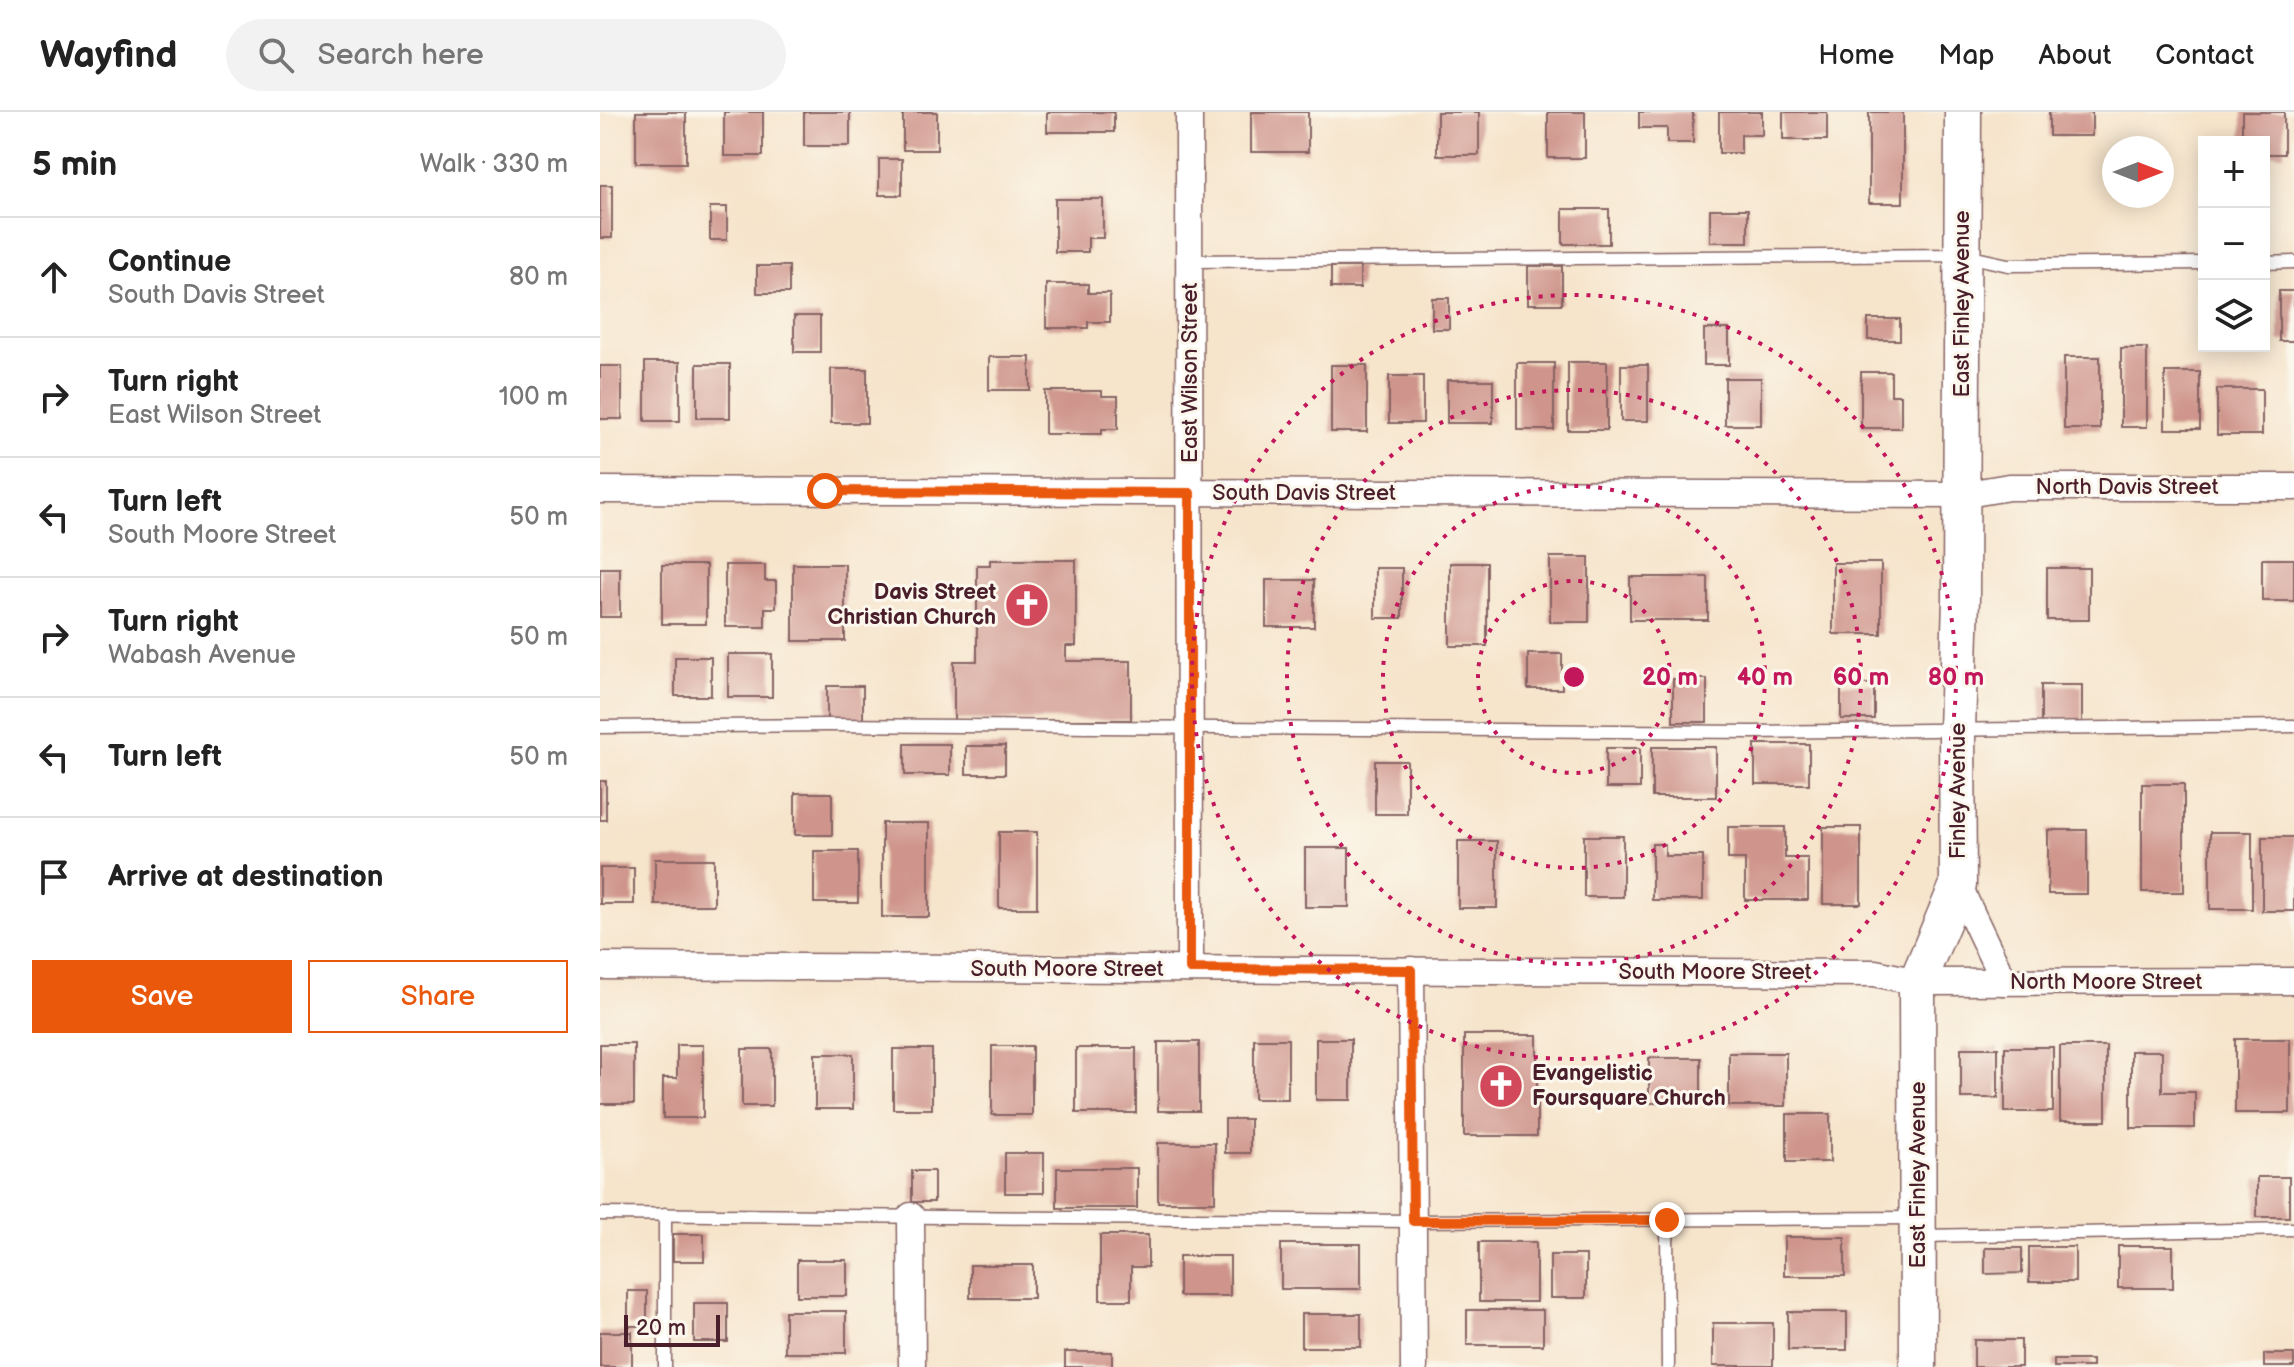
<!DOCTYPE html>
<meta charset="utf-8">
<style>
body{margin:0;font-family:"Balsamiq Sans",sans-serif;background:#f2f2f2;color:#222}
.controls{position:absolute;right:24px;top:24px;display:grid;overflow:hidden;border-radius:0px;box-shadow:0 4px 20px #0003}
.controls button{width:72px;height:72px;display:grid;place-items:center;padding:0;border:0;border-bottom:2px solid #e0e0e0;background:#fff;color:#222;font:40px sans-serif}
.compass{position:absolute;left:1502px;top:24px;width:72px;height:72px;border-radius:50%;background:#fff;box-shadow:0 4px 20px #0003;rotate:90deg}
.scale{position:absolute;left:24px;bottom:20px;width:96px;box-sizing:border-box;padding-left:8px;border:4px solid #4a1f2b;border-top:0;font-size:22px;line-height:28px;white-space:nowrap;color:#4a1f2b;-webkit-text-stroke:6px #fbf7ec;paint-order:stroke}
.stop{position:absolute;width:24px;height:24px;margin:-18px;border:6px solid #ea580c;border-radius:50%;background:#fff}
.stop.end{background:#ea580c;border-color:#fff;box-shadow:0 2px 8px #0008}
.list{margin:0;padding:0;list-style:none}
h2{display:flex;justify-content:space-between;align-items:center;height:104px;margin:0;padding:0 32px;font-size:34px}
h2 small{font-size:26px;font-weight:400;color:#767676}
.list li{display:grid;grid-template-columns:52px 1fr auto;gap:24px;align-items:center;box-sizing:border-box;height:120px;padding:0 32px;border-top:2px solid #e0e0e0}
.list b{display:block;font-size:30px;white-space:nowrap}
.list p{margin:0;font-size:26px;white-space:nowrap;color:#767676}
.list em{font-size:26px;font-style:normal;color:#767676}
.actions{display:flex;gap:16px;padding:24px 32px}
.actions a{flex:1;padding:18px 0;border:2px solid #ea580c;border-radius:0px;text-align:center;font-size:28px;color:#ea580c}
.actions .main{background:#ea580c;color:#fff}
.icon{flex:none;width:44px;height:44px;fill:none;stroke:currentColor;stroke-width:2;stroke-linecap:round;stroke-linejoin:round}
.map{position:relative;flex:none;width:1694px;height:1255px;overflow:hidden}
header{display:flex;align-items:center;gap:48px;box-sizing:border-box;height:112px;padding:0 40px;background:#fff;border-bottom:2px solid #e0e0e0}
header strong{font-size:38px}
nav{display:flex;gap:44px;margin-inline-start:auto;font-size:28px}
.search{width:560px;height:72px;background:#f2f2f2;display:flex;align-items:center;gap:20px;box-sizing:border-box;padding:0 28px;border-radius:44px;color:#767676;font-size:30px}
main{display:flex}
aside{flex:1;background:#fff}
.map>svg:first-child{display:block}
</style>
<header>
<strong>Wayfind</strong>
<div class="search"><svg class="icon" aria-label="search" viewBox="0 0 24 24"><circle cx="10" cy="10" r="6"/><path d="M15 15l6 6"/></svg>Search here</div>
<nav><a>Home</a><a>Map</a><a>About</a><a>Contact</a></nav>
</header>
<main>
<aside>
<h2>5 min<small>Walk · 330 m</small></h2>
<ul class="list">
<li><svg class="icon" aria-label="ahead" viewBox="0 0 24 24"><path d="M12 20V5M6 11l6-6 6 6"/></svg><div><b>Continue</b><p>South Davis Street</p></div><em>80 m</em></li>
<li><svg class="icon" aria-label="right" viewBox="0 0 24 24"><path d="M7 20v-9h11M14 6l5 5-5 5"/></svg><div><b>Turn right</b><p>East Wilson Street</p></div><em>100 m</em></li>
<li><svg class="icon" aria-label="left" viewBox="0 0 24 24"><path d="M17 20v-9H6M10 6l-5 5 5 5"/></svg><div><b>Turn left</b><p>South Moore Street</p></div><em>50 m</em></li>
<li><svg class="icon" aria-label="right" viewBox="0 0 24 24"><path d="M7 20v-9h11M14 6l5 5-5 5"/></svg><div><b>Turn right</b><p>Wabash Avenue</p></div><em>50 m</em></li>
<li><svg class="icon" aria-label="left" viewBox="0 0 24 24"><path d="M17 20v-9H6M10 6l-5 5 5 5"/></svg><div><b>Turn left</b></div><em>50 m</em></li>
<li><svg class="icon" aria-label="arrive" viewBox="0 0 24 24"><path d="M6 21V4h12l-3 4 3 4H6"/></svg><div><b>Arrive at destination</b></div></li>
</ul>
<div class="actions"><a class="main">Save</a><a>Share</a></div>
</aside>
<div class="map">
<svg width="1694" height="1255" viewBox="0 0 1694 1255">
<rect width="100%" height="100%" fill="#fbf7ec"/>
<filter id="ink" filterUnits="userSpaceOnUse"><feTurbulence type="fractalNoise" baseFrequency=".0125" numOctaves="2"/><feDisplacementMap in="SourceGraphic" scale="16" xChannelSelector="R" yChannelSelector="G"/><feConvolveMatrix kernelMatrix="1 2 1 2 8 2 1 2 1" color-interpolation-filters="sRGB"/></filter>
<filter id="wash" filterUnits="userSpaceOnUse"><feTurbulence type="fractalNoise" baseFrequency=".006" numOctaves="4" result="noise"/><feDisplacementMap in="SourceGraphic" scale="32" xChannelSelector="R" yChannelSelector="G"/><feGaussianBlur stdDeviation="1.8" result="paint"/><feColorMatrix in="noise" values="0 0 0 0 0 0 0 0 0 0 0 0 0 0 0 0 0 1.4 0 .05"/><feComposite in="paint" operator="in"/></filter>
<g filter="url(#wash)">
<rect width="100%" height="100%" fill="#f6e4cb"/>
<g id="blocks">
<g fill="#cf958c">
<rect x="36" y="0" width="50" height="51"/>
<rect x="124" y="0" width="39" height="44"/>
<rect x="204" y="0" width="46" height="34"/>
<rect x="303" y="0" width="34" height="38"/>
<rect x="447" y="0" width="67" height="20"/>
<rect x="651" y="0" width="57" height="40"/>
<rect x="837" y="0" width="42" height="43"/>
<rect x="948" y="0" width="37" height="46"/>
<polygon points="1039,0 1093,0 1093,31 1067,31 1067,16 1039,16"/>
<polygon points="1119,0 1162,0 1162,23 1141,23 1141,41 1119,41"/>
<rect x="1183" y="0" width="44" height="28"/>
<rect x="1269" y="0" width="34" height="91"/>
<rect x="1449" y="0" width="43" height="24"/>
<polygon points="1642,0 1684,0 1684,42 1664,42 1664,30 1642,30"/>
<rect x="279" y="47" width="23" height="36"/>
<rect x="0" y="73" width="12" height="53"/>
<polygon points="455,87 503,87 503,126 488,126 488,140 455,140"/>
<rect x="110" y="95" width="17" height="33"/>
<rect x="963" y="97" width="46" height="35"/>
<rect x="1110" y="97" width="38" height="33"/>
<rect x="157" y="154" width="32" height="27"/>
<rect x="928" y="154" width="34" height="38"/>
<rect x="731" y="155" width="29" height="21"/>
<polygon points="446,172 488,172 488,181 510,181 510,210 488,210 488,216 446,216"/>
<rect x="1679" y="179" width="15" height="50"/>
<rect x="832" y="186" width="17" height="31"/>
<rect x="194" y="204" width="26" height="36"/>
<rect x="1268" y="207" width="32" height="21"/>
<rect x="1104" y="217" width="25" height="36"/>
<rect x="1521" y="236" width="26" height="79"/>
<rect x="389" y="245" width="41" height="33"/>
<rect x="1464" y="245" width="36" height="72"/>
<rect x="45" y="250" width="35" height="59"/>
<rect x="968" y="250" width="39" height="68"/>
<rect x="917" y="251" width="37" height="67"/>
<rect x="97" y="252" width="33" height="54"/>
<rect x="731" y="253" width="36" height="67"/>
<rect x="1021" y="253" width="27" height="56"/>
<rect x="0" y="254" width="22" height="53"/>
<rect x="231" y="257" width="36" height="54"/>
<polygon points="1261,260 1291,260 1291,283 1301,283 1301,316 1261,316"/>
<rect x="1565" y="260" width="35" height="57"/>
<rect x="789" y="264" width="34" height="47"/>
<rect x="1125" y="266" width="36" height="47"/>
<rect x="847" y="268" width="46" height="43"/>
<rect x="1617" y="277" width="45" height="46"/>
<polygon points="445,279 502,279 502,284 518,284 518,317 502,317 502,322 445,322"/>
<rect x="950" y="445" width="39" height="65"/>
<rect x="1662" y="447" width="32" height="42"/>
<polygon points="390,448 476,448 476,534 466,534 466,549 531,549 531,608 354,608 354,549 377,549 377,453 390,453"/>
<rect x="850" y="451" width="37" height="83"/>
<rect x="1233" y="451" width="48" height="71"/>
<rect x="193" y="452" width="52" height="77"/>
<rect x="62" y="453" width="44" height="59"/>
<polygon points="125,453 165,453 165,469 176,469 176,496 165,496 165,515 125,515"/>
<rect x="0" y="456" width="20" height="49"/>
<rect x="775" y="456" width="27" height="50"/>
<rect x="1447" y="456" width="42" height="52"/>
<rect x="1030" y="465" width="78" height="43"/>
<rect x="666" y="468" width="48" height="47"/>
<rect x="128" y="542" width="44" height="43"/>
<rect x="928" y="542" width="34" height="35"/>
<rect x="75" y="545" width="36" height="39"/>
<rect x="1073" y="567" width="34" height="43"/>
<rect x="1241" y="572" width="33" height="35"/>
<rect x="1441" y="573" width="41" height="41"/>
<rect x="227" y="574" width="36" height="33"/>
<rect x="305" y="632" width="45" height="31"/>
<rect x="1155" y="632" width="54" height="40"/>
<rect x="366" y="634" width="39" height="28"/>
<rect x="1052" y="635" width="64" height="50"/>
<rect x="1006" y="636" width="34" height="40"/>
<rect x="775" y="649" width="32" height="53"/>
<rect x="0" y="669" width="6" height="39"/>
<rect x="1542" y="672" width="42" height="108"/>
<rect x="195" y="681" width="37" height="42"/>
<rect x="282" y="711" width="47" height="94"/>
<polygon points="1128,715 1185,715 1185,746 1208,746 1208,788 1145,788 1145,747 1128,747"/>
<rect x="1223" y="715" width="38" height="77"/>
<rect x="1448" y="718" width="39" height="64"/>
<rect x="399" y="720" width="38" height="76"/>
<rect x="1610" y="720" width="42" height="77"/>
<rect x="984" y="724" width="39" height="61"/>
<rect x="1662" y="725" width="32" height="74"/>
<rect x="858" y="729" width="39" height="67"/>
<polygon points="1052,732 1065,732 1065,744 1103,744 1103,788 1052,788"/>
<rect x="705" y="736" width="44" height="59"/>
<rect x="214" y="739" width="44" height="52"/>
<rect x="55" y="747" width="59" height="46"/>
<rect x="0" y="756" width="34" height="36"/>
<rect x="864" y="923" width="73" height="101"/>
<rect x="654" y="927" width="34" height="60"/>
<rect x="716" y="927" width="35" height="61"/>
<rect x="1635" y="927" width="55" height="74"/>
<rect x="558" y="930" width="41" height="69"/>
<rect x="0" y="932" width="34" height="60"/>
<polygon points="77,933 103,933 103,1006 63,1006 63,966 77,966"/>
<rect x="392" y="934" width="40" height="69"/>
<rect x="1460" y="934" width="46" height="75"/>
<rect x="1405" y="935" width="48" height="65"/>
<rect x="476" y="936" width="60" height="65"/>
<rect x="1361" y="936" width="37" height="50"/>
<rect x="142" y="937" width="30" height="57"/>
<rect x="293" y="937" width="39" height="60"/>
<polygon points="1531,939 1562,939 1562,980 1595,980 1595,1016 1531,1016"/>
<rect x="1129" y="941" width="57" height="53"/>
<rect x="215" y="942" width="38" height="55"/>
<rect x="1049" y="946" width="52" height="45"/>
<rect x="1187" y="1002" width="43" height="48"/>
<rect x="625" y="1007" width="25" height="34"/>
<rect x="558" y="1031" width="57" height="59"/>
<rect x="405" y="1041" width="39" height="40"/>
<rect x="457" y="1056" width="80" height="40"/>
<rect x="312" y="1059" width="22" height="31"/>
<rect x="1657" y="1065" width="32" height="40"/>
<rect x="73" y="1122" width="31" height="27"/>
<polygon points="500,1123 548,1123 548,1155 531,1155 531,1188 500,1188"/>
<rect x="1184" y="1125" width="61" height="39"/>
<rect x="879" y="1130" width="57" height="60"/>
<rect x="681" y="1132" width="80" height="45"/>
<rect x="1518" y="1134" width="55" height="42"/>
<rect x="1429" y="1135" width="46" height="35"/>
<polygon points="1385,1136 1422,1136 1422,1161 1385,1162"/>
<rect x="950" y="1143" width="36" height="43"/>
<rect x="579" y="1144" width="51" height="40"/>
<rect x="197" y="1148" width="50" height="36"/>
<rect x="370" y="1153" width="63" height="33"/>
<rect x="28" y="1179" width="19" height="35"/>
<rect x="94" y="1191" width="34" height="39"/>
<rect x="867" y="1198" width="76" height="35"/>
<rect x="185" y="1199" width="61" height="42"/>
<rect x="1188" y="1200" width="59" height="38"/>
<rect x="701" y="1202" width="60" height="33"/>
<rect x="1113" y="1211" width="60" height="43"/>
<rect x="0" y="1220" width="32" height="35"/>
<rect x="1374" y="1228" width="47" height="27"/>
<rect x="465" y="1240" width="47" height="15"/>
<rect x="1664" y="1242" width="30" height="13"/>
<rect x="1454" y="1248" width="38" height="7"/>
</g>
</g>
</g>
<g filter="url(#ink)">
<use href="#blocks" fill-opacity="0" stroke="#866463" stroke-width="2"/>
<g fill="none" stroke-linecap="round" stroke-linejoin="round">
<g stroke="#866463" stroke-width="15">
<g id="service">
<polyline points="589,149 1362,143 1408,153 1604,151"/>
<polyline points="1664,151 1694,150"/>
<polyline points="0,615 227,613 1153,620 1694,614"/>
<polyline points="0,1102 813,1109 1315,1106"/>
<polyline points="65,1102 65,1255"/>
<polyline points="1067,1108 1068,1255"/>
<polyline points="1321,1124 1694,1117"/>
</g>
</g>
<g stroke="#866463" stroke-width="29">
<g id="minor">
<polyline points="589,0 590,857"/>
<polyline points="0,378 1361,383 1409,375 1694,375"/>
<polyline points="1358,773 1404,870"/>
<polyline points="0,854 1275,861 1317,870 1694,869"/>
<polyline points="811,858 814,1255"/>
<polyline points="311,1104 312,1255"/>
</g>
</g>
<g stroke="#866463" stroke-width="39">
<polyline id="secondary" points="1318,1255 1317,870 1358,773 1357,618 1361,487 1363,0"/>
</g>
<use href="#service" stroke="#fff" stroke-width="12"/>
<use href="#minor" stroke="#fff" stroke-width="26"/>
<use href="#secondary" stroke="#fff" stroke-width="36"/>
</g>
</g>
<g fill="none" stroke-linecap="round" stroke-linejoin="round" filter="url(#ink)">
<polyline stroke="#ea580c" stroke-width="10" points="225,379 590,381 590,857 811,858 813,1109 1067,1108"/>
</g>
<g fill="none" stroke="#c2185b" stroke-width="4" stroke-dasharray="4 8">
<circle cx="974" cy="565" r="96"/>
<circle cx="974" cy="565" r="191"/>
<circle cx="974" cy="565" r="287"/>
<circle cx="974" cy="565" r="382"/>
</g>
<defs>
<g id="church-disc" transform="scale(2.3)"><circle r="9.5" fill="#d1495b" stroke="#fbf7ec"/><path d="M-1.2-6h2.4v3.5h3.3v2.4h-3.3V6h-2.4V-.1h-3.3v-2.4h3.3Z" fill="#fff"/></g>
</defs>
<g fill-rule="evenodd">
<use href="#church-disc" x="427" y="493"/>
<use href="#church-disc" x="901" y="974"/>
</g>
<g text-anchor="middle" dominant-baseline="central" stroke-width="6" stroke-linejoin="round" paint-order="stroke">
<g font-size="22" fill="#4a1f2b" stroke="#fbf7ec">
<text transform="translate(1362 192) rotate(-90)">East Finley Avenue</text>
<text transform="translate(590 261) rotate(-90)">East Wilson Street</text>
<text x="1527" y="375">North Davis Street</text>
<text x="704" y="381">South Davis Street</text>
<text transform="translate(1358 679) rotate(-90)">Finley Avenue</text>
<text x="467" y="857">South Moore Street</text>
<text x="1115" y="860">South Moore Street</text>
<text x="1506" y="870">North Moore Street</text>
<text transform="translate(1318 1063) rotate(-90)">East Finley Avenue</text>
</g>
<g font-size="22" font-weight="bold" fill="#4a1f2b" stroke="#fbf7ec" text-anchor="end">
<text x="396" y="480">Davis Street<tspan x="396" dy="25">Christian Church</tspan></text>
<text x="932" y="961" text-anchor="start">Evangelistic<tspan x="932" dy="25">Foursquare Church</tspan></text>
</g>
</g>
<circle cx="974" cy="565" r="12" fill="#c2185b" stroke="#fbf7ec" stroke-width="4"/>
<g font-size="24" text-anchor="middle" font-weight="bold" fill="#c2185b" stroke="#fbf7ec" stroke-width="6" stroke-linejoin="round" paint-order="stroke">
<text x="1070" y="573">20 m</text>
<text x="1165" y="573">40 m</text>
<text x="1261" y="573">60 m</text>
<text x="1356" y="573">80 m</text>
</g>
</svg>
<div class="controls">
<button>+</button>
<button>−</button>
<button><svg class="icon" aria-label="layers" viewBox="0 0 24 24"><path d="M12 4l9 5-9 5-9-5zM3 14l9 5 9-5"/></svg></button>
</div>
<svg class="compass" viewBox="-18 -18 36 36"><path d="M0-13l5 13h-10z" fill="#e53935"/><path d="M0 13l5-13h-10z" fill="#767676"/></svg>
<div class="scale">20 m</div>
<div class="stop" style="left:225px;top:379px"></div>
<div class="stop end" style="left:1067px;top:1108px"></div>
</div>
</main>
